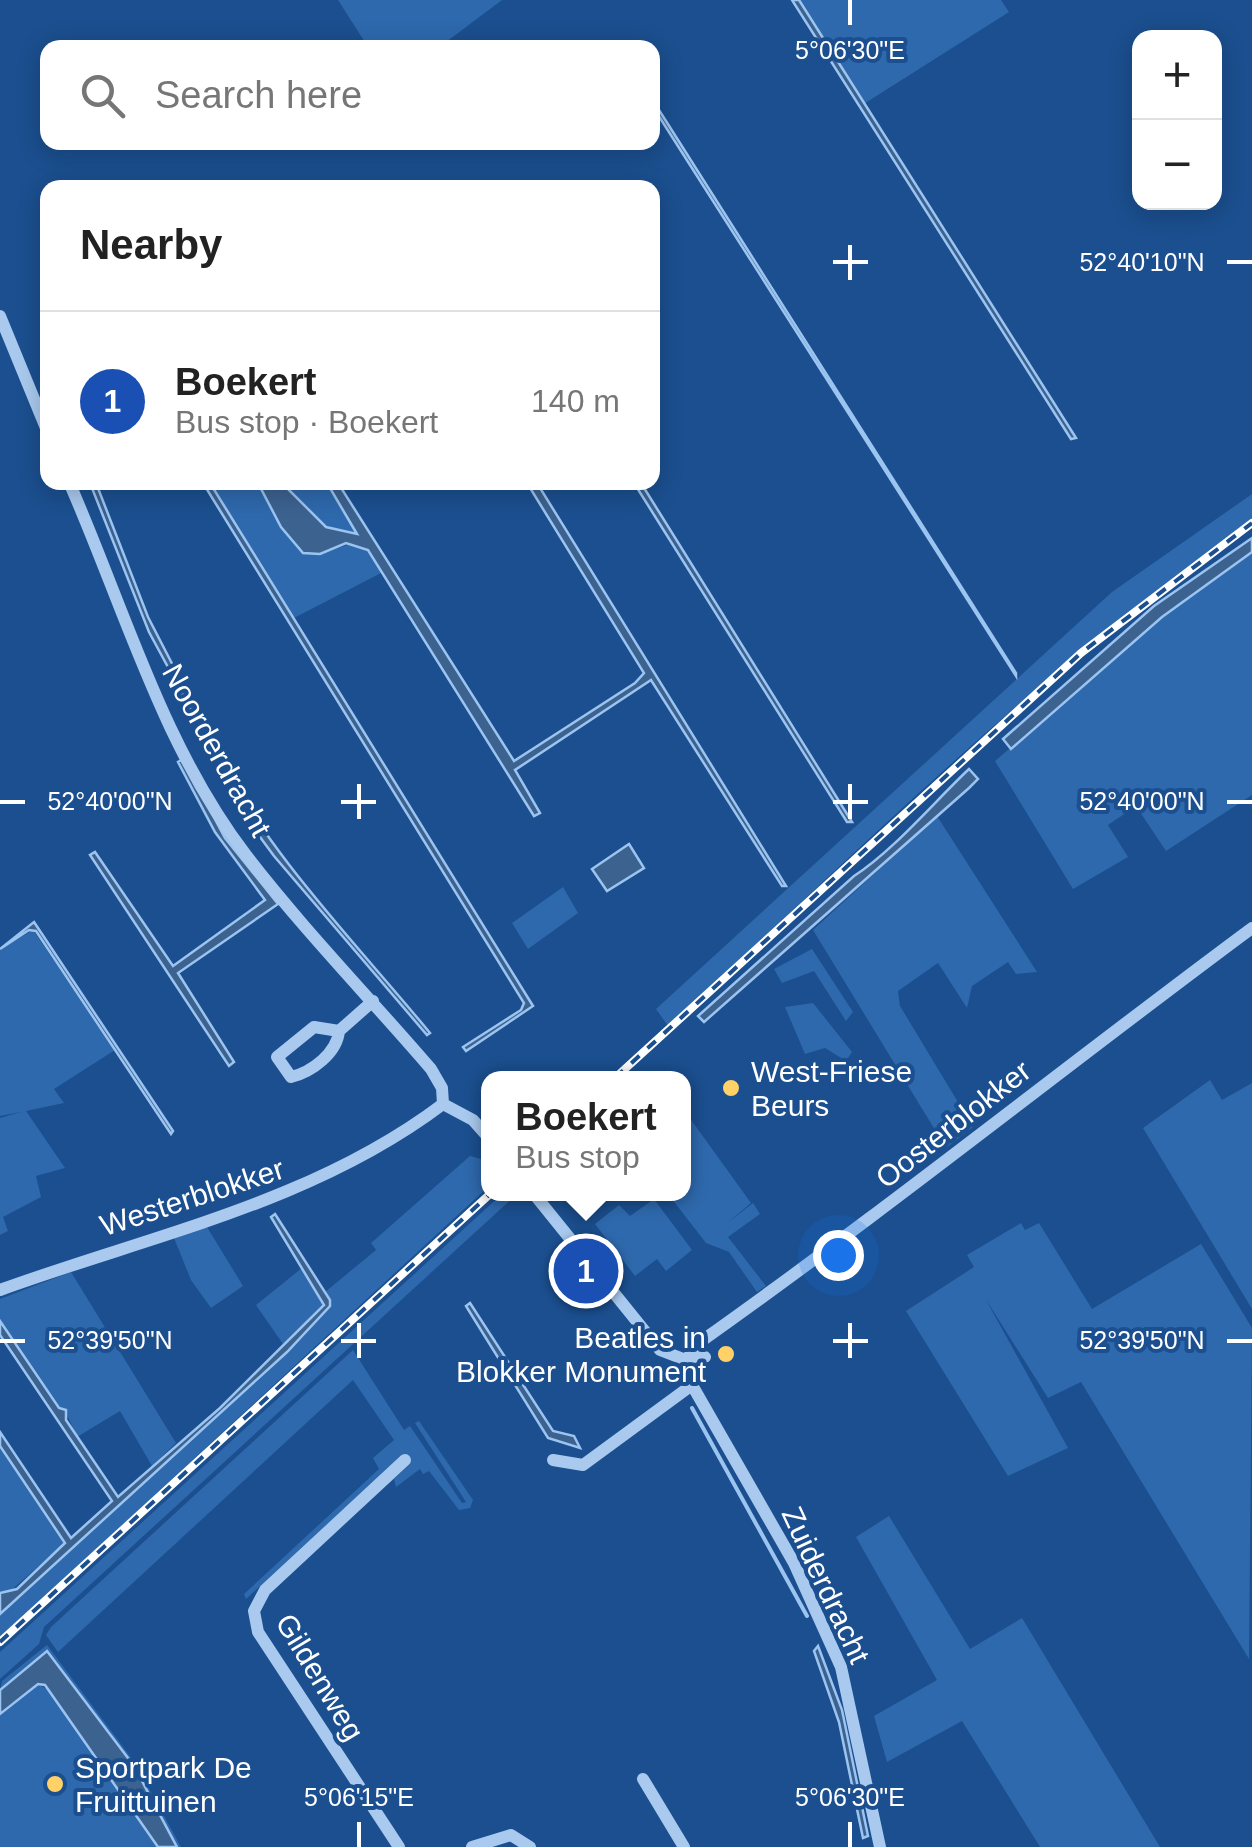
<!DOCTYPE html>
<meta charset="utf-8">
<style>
body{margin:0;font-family:Helvetica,sans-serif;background:#f6f6f6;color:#222}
.controls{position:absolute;right:30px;top:30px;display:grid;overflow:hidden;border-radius:20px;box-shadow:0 5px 25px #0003}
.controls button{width:90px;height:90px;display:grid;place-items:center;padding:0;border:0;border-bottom:2px solid #e0e0e0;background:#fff;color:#222;font:50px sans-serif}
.you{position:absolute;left:838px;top:1255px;width:35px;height:35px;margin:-25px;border:8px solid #fff;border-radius:50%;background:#1a73e8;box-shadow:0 0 0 15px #1a73e833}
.badge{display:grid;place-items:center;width:65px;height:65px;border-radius:50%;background:#0b8043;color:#fff;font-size:32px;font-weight:700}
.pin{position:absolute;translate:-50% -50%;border:5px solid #fff;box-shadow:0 2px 10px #0006}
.popup{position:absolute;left:481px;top:1071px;width:210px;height:130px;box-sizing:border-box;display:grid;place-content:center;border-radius:20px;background:#fff;filter:drop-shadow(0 2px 8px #0005);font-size:32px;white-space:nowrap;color:#767676}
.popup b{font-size:38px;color:#222}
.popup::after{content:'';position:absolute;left:50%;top:100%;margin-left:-20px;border:20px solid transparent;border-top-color:#fff}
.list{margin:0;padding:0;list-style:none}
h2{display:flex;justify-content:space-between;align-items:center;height:130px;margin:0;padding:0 40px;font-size:42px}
h2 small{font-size:32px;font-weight:400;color:#767676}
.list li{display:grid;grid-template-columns:65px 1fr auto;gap:30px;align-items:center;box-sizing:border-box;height:180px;padding:0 40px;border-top:2px solid #e0e0e0}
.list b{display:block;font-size:38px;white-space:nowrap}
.list p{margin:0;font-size:32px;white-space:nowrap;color:#767676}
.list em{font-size:32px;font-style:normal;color:#767676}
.icon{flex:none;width:55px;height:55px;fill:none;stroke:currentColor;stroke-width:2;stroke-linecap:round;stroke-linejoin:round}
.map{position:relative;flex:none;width:1252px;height:1847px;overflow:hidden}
.search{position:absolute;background:#fff;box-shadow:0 5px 25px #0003;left:40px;top:40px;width:620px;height:110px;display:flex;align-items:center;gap:25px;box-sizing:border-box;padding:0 35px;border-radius:20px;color:#767676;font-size:38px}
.panel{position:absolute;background:#fff;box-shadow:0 5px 25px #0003;left:40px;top:180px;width:620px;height:310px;border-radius:20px}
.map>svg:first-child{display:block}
</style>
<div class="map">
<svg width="1252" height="1847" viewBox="0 0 1252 1847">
<rect width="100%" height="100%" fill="#1b4f8f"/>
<g fill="#2e69ad">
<polygon points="338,0 502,0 438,48 368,47"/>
<polygon points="792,0 1001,0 1009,12 859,107"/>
<polygon points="210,483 258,483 281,527 303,553 320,554 353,543 368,550 383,572 292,619"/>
<polygon points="282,483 327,483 358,533 326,527"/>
<path d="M1252 494V522C1040 667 857 853 668 1026L656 1009 1112 592Z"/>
<polygon points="1252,552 1252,795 1166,851 1136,806 1108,825 1128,857 1073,889 995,761 1162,617"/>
<polygon points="937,816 1037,972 1016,974 1008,962 972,986 967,1008 938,963 898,991 900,1006 973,1127 946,1148 813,930"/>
<polygon points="563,887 578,913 528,949 512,923"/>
<polygon points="33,930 115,1050 54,1089 64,1103 26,1111 65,1168 36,1176 41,1197 3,1217 8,1231 0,1235 0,1118 21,1112 0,1116 0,949"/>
<polygon points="812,949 853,1012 846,1021 814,971 782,983 774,969"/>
<polygon points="813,1003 852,1052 846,1061 825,1048 805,1054 785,1007"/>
<polygon points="1210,1080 1222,1100 1252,1083 1252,1309 1143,1128"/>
<polygon points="684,1110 751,1203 726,1224 753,1203 760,1214 728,1237 766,1286 757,1292 729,1252 706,1243 668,1194 684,1194"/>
<polygon points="488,1151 488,1187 0,1638 0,1614 304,1336 330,1300 325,1292 376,1250 371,1243 470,1156 481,1159"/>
<polygon points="502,1194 517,1194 44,1627 39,1644 0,1679 0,1652"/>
<polygon points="654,1199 692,1250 666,1271 657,1259 635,1276 595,1224 619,1205 630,1216"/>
<polygon points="1021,1223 1025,1230 1039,1223 1092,1309 1201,1244 1252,1328 1249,1659 1081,1382 1048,1398 985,1298 1068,1448 1008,1476 906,1311 974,1267 967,1255"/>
<polygon points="207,1227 243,1286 211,1308 191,1280 174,1238"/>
<polygon points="302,1268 324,1303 283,1344 256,1305"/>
<polygon points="71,1272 176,1443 152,1466 120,1411 77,1437 64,1408 60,1408 0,1321 0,1299"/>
<polygon points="353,1350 404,1430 410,1426 462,1503 466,1502 415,1423 419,1421 473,1500 470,1508 459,1510 429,1471 423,1474 420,1469 396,1487 394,1479 410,1464 402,1456 246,1599 244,1594 379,1469 373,1458 394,1440 353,1380 58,1652 46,1635 51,1627"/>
<polygon points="0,1446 65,1543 8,1593 0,1593"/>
<polygon points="889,1516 970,1649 1022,1618 1160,1847 1040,1847 962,1721 887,1762 874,1716 937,1680 856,1537"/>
<polygon points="47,1645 135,1763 181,1847 177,1847 109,1730 95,1719 46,1651 0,1690 2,1681"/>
<polygon points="38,1684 55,1694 158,1847 0,1847 0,1714"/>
</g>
<g fill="#3c6290" stroke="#9cc4f0" stroke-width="2.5">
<polygon points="792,0 799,0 1076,438 1071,439"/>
<polygon points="652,99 1016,673 1016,676 653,107"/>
<polygon points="90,483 96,483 148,617 213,743 210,745 149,632"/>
<polygon points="203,483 210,483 533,1006 466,1051 463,1047 521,1010 524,1003"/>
<polygon points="258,483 282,483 326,527 357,534 327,483 338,483 514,761 635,683 644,673 527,483 537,483 786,886 782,886 651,680 515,770 540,813 534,816 368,550 346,543 320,554 303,553 281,527"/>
<polygon points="634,483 641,483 852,822 847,822"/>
<polygon points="1252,538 1252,552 1162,617 1011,749 1003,739 1154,606"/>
<path d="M218 755C271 858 357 944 430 1033L427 1035 274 856 246 818 213 758Z"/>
<polygon points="183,759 225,838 278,904 178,973 234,1062 229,1066 90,855 95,852 173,966 265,900 215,832 178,762"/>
<path d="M969 769 978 779 969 788 704 1022 698 1016 854 876C893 851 934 802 969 769Z"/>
<polygon points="629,844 644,868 607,891 592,869"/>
<polygon points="34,922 173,1131 171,1134 36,931 29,930 0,949"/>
<polygon points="275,1214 330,1300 330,1306 287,1352 0,1614 0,1593 17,1589 65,1543 0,1446 0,1432 71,1538 112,1501 0,1335 0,1321 59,1408 66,1410 66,1420 118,1497 220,1408 324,1305 271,1217"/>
<polygon points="470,1303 553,1431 574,1436 580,1448 548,1438 466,1306"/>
<polygon points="818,1646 842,1710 868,1836 863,1838 839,1722 814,1651"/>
<polygon points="47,1651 134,1766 177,1847 158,1847 45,1685 38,1684 0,1714 0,1690"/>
</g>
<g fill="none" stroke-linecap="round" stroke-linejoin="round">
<polyline stroke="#9cc4f0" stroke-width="4" points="692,1408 807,1616"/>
<g stroke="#a9c9ee" stroke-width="12">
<polyline points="0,316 48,433"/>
<path d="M69 482C124 607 162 745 246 855 303 929 370 998 431 1069L442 1088 443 1104"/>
<path d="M339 1031C337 1053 312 1072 291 1077L277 1057 314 1027 339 1031 373 1001"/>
<polyline points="443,1104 473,1120 488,1137"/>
<polyline points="534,1194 660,1350 686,1360 705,1357"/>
<path d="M0 1290C151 1235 312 1203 443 1104"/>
<path d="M686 1360 700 1342C888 1209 1067 1065 1252 928"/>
<polyline points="686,1360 692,1385 794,1563 841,1667 880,1847"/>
<polyline points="553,1460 583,1465 692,1385"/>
<polyline points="643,1779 684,1847"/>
<polyline points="399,1847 258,1632 254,1611 265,1590 405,1460"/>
<polyline points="472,1847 511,1835 530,1847"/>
</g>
<g stroke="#fff" stroke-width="8">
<g id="rail">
<polyline points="615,1078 1081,653 1252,523"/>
<polyline points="0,1642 490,1194"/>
</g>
</g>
<use href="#rail" stroke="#1b4f8f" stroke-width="4" stroke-dasharray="11" stroke-linecap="butt"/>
</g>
<path fill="none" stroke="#fff" stroke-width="4" d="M850 0V25M850 245V280M833 262H868M1227 262H1252M359 784V819M850 784V819M0 802H25M341 802H376M833 802H868M1227 802H1252M359 1323V1358M850 1323V1358M0 1341H25M341 1341H376M833 1341H868M1227 1341H1252M359 1822V1847M850 1822V1847"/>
<g fill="#ffd166" stroke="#1b4f8f" stroke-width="4">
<circle cx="731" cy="1088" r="10"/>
<circle cx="726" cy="1354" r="10"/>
<circle cx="55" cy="1784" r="10"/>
</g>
<g text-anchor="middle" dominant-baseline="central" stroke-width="8" stroke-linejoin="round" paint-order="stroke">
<g font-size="30" fill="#fff" stroke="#1b4f8f">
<text transform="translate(217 750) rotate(61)">Noorderdracht</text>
<text transform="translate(953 1124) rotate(-38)">Oosterblokker</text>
<text transform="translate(192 1197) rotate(-18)">Westerblokker</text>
<text transform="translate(826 1585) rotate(65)">Zuiderdracht</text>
<text transform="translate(320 1677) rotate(59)">Gildenweg</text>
</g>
<g font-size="30" fill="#fff" stroke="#1b4f8f" text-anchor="start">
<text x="751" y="1071">West-Friese<tspan x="751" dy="34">Beurs</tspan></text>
<text x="706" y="1337" text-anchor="end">Beatles in<tspan x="706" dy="34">Blokker Monument</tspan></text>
<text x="75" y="1767">Sportpark De<tspan x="75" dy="34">Fruittuinen</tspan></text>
</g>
</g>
<g font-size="25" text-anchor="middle" fill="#fff" stroke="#1b4f8f" stroke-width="8" stroke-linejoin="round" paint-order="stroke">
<text x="850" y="59">5°06'30"E</text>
<text x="1142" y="271">52°40'10"N</text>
<text x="110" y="810">52°40'00"N</text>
<text x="1142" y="810">52°40'00"N</text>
<text x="110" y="1349">52°39'50"N</text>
<text x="1142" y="1349">52°39'50"N</text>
<text x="359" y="1806">5°06'15"E</text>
<text x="850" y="1806">5°06'30"E</text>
</g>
</svg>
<div class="controls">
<button>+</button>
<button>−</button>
</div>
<div class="you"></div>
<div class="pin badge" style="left:586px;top:1271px;background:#1a4fb4">1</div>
<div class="popup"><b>Boekert</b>Bus stop</div>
<div class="search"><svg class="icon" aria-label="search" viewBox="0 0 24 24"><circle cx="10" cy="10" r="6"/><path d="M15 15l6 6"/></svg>Search here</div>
<section class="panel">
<h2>Nearby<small></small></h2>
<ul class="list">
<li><span class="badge" style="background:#1a4fb4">1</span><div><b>Boekert</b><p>Bus stop · Boekert</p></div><em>140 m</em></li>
</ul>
</section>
</div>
